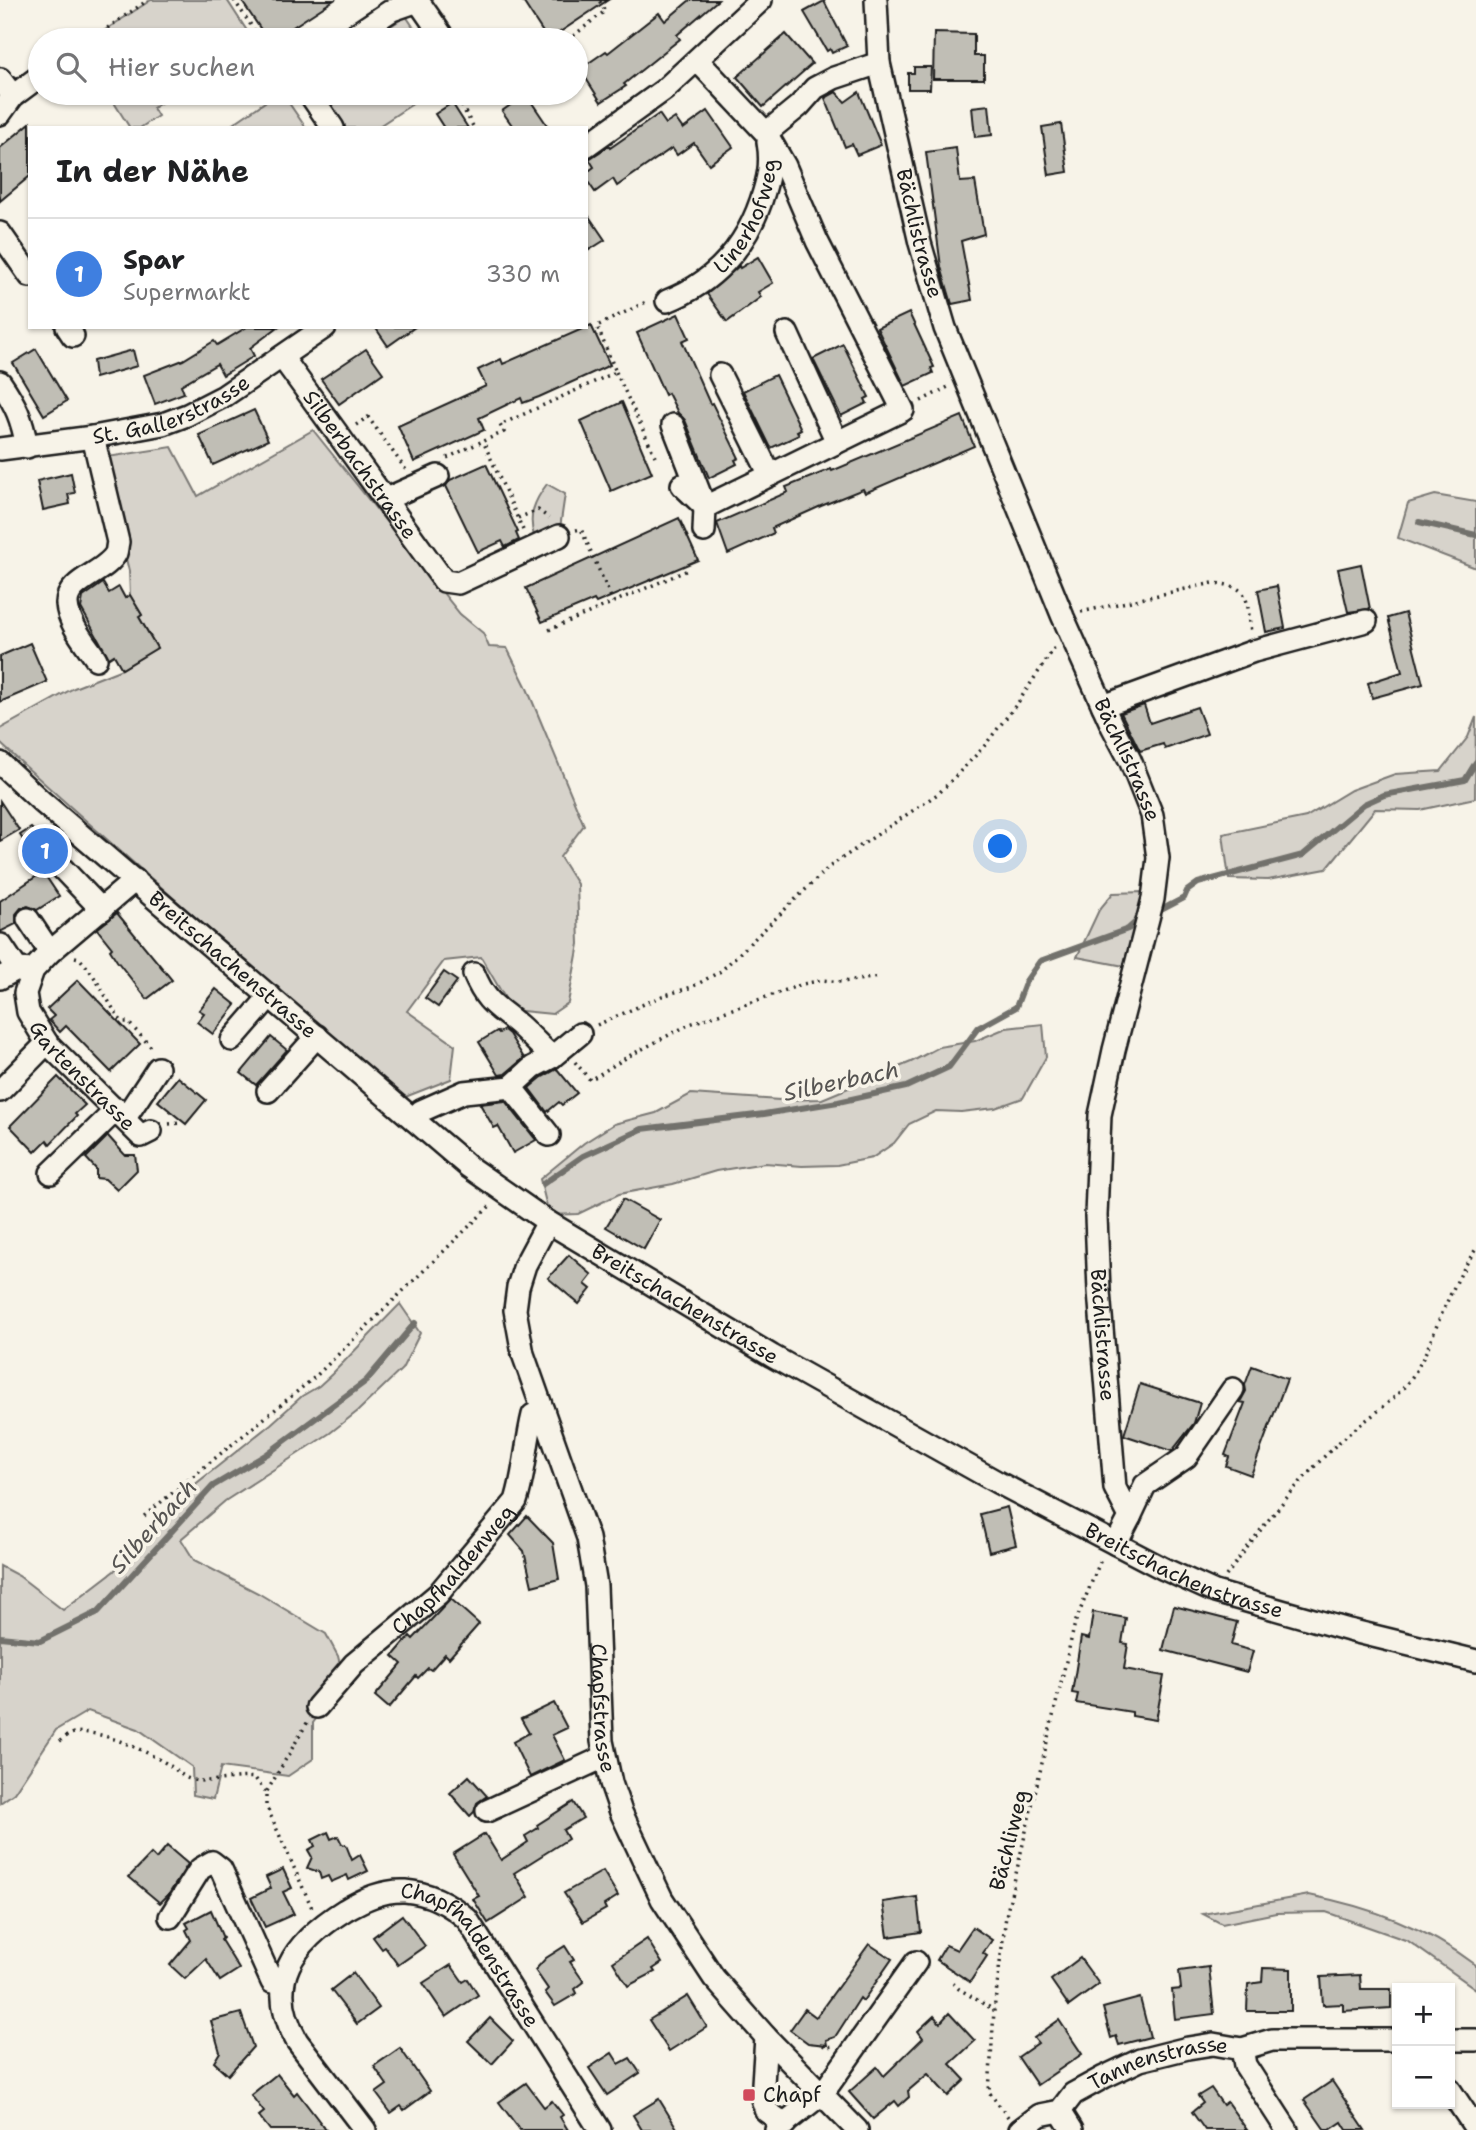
<!DOCTYPE html>
<html lang="de">
<meta charset="utf-8">
<style>
body{margin:0;font-family:"Shantell Sans",sans-serif;background:#f2f2f2;color:#202124}
.controls{position:absolute;right:21px;bottom:21px;display:grid;overflow:hidden;border-radius:0px;box-shadow:0 2px 5px #0004}
.controls button{width:63px;height:63px;display:grid;place-items:center;padding:0;border:0;border-bottom:2px solid #e0e0e0;background:#fff;color:#202124;font:35px sans-serif}
.you{position:absolute;left:1001px;top:847px;width:24px;height:24px;margin:-18px;border:5px solid #fff;border-radius:50%;background:#1a73e8;box-shadow:0 0 0 10px #1a73e833}
.badge{display:grid;place-items:center;width:46px;height:46px;border-radius:50%;background:#7c3aed;color:#fff;font-size:23px;font-weight:700}
.pin{position:absolute;translate:-50% -50%;border:4px solid #fff;box-shadow:0 2px 7px #0006}
.list{margin:0;padding:0;list-style:none}
h2{display:flex;justify-content:space-between;align-items:center;height:91px;margin:0;padding:0 28px;font-size:30px}
h2 small{font-size:23px;font-weight:400;color:#757577}
.list li{display:grid;grid-template-columns:46px 1fr auto;gap:21px;align-items:center;box-sizing:border-box;height:112px;padding:0 28px;border-top:2px solid #e0e0e0}
.list b{display:block;font-size:26px;white-space:nowrap}
.list p{margin:0;font-size:23px;white-space:nowrap;color:#757577}
.list em{font-size:23px;font-style:normal;color:#757577}
.icon{flex:none;width:38px;height:38px;fill:none;stroke:currentColor;stroke-width:2;stroke-linecap:round;stroke-linejoin:round}
.map{position:relative;flex:none;width:1476px;height:2130px;overflow:hidden}
.search{position:absolute;background:#fff;box-shadow:0 2px 5px #0004;left:28px;top:28px;width:560px;height:77px;display:flex;align-items:center;gap:18px;box-sizing:border-box;padding:0 24px;border-radius:38px;color:#757577;font-size:26px}
.panel{position:absolute;background:#fff;box-shadow:0 2px 5px #0004;left:28px;top:126px;width:560px;height:203px;border-radius:0px}
.map>svg:first-child{display:block}
</style>
<div class="map">
<svg width="1476" height="2130" viewBox="0 0 1476 2130">
<rect width="100%" height="100%" fill="#f7f3e8"/>
<filter id="ink" filterUnits="userSpaceOnUse"><feTurbulence type="fractalNoise" baseFrequency=".0143" numOctaves="2"/><feDisplacementMap in="SourceGraphic" scale="14" xChannelSelector="R" yChannelSelector="G"/><feConvolveMatrix kernelMatrix="1 2 1 2 8 2 1 2 1" color-interpolation-filters="sRGB"/></filter>
<g filter="url(#ink)">
<g fill="#d7d3cb" stroke="#7a7874" stroke-width="2">
<polygon points="151,0 227,0 253,40 90,40"/>
<polygon points="406,16 422,40 370,40"/>
<polygon points="108,93 176,93 153,108 158,116 140,128 130,128"/>
<polygon points="278,93 282,93 306,128 227,128"/>
<polygon points="319,93 429,93 376,128 342,128"/>
<path d="M313 430 460 614 483 633 489 647 507 648 526 686 584 825 560 857 577 884 579 944 568 1003 552 1014 512 1010 481 957 444 961 407 1011 455 1045 451 1079 400 1099C269 979 131 864 0 743V729L74 688 122 669 157 648 139 617 142 615 130 595 129 571 101 458 172 447 198 496Z"/>
<path d="M547 484 565 494 560 528 554 530 551 527 542 536H534C528 516 534 501 547 484Z"/>
<polygon points="1435,495 1476,502 1476,568 1398,538 1408,503"/>
<polygon points="1476,717 1475,798 1420,810 1375,809 1326,869 1268,880 1229,879 1223,834 1306,817 1351,790 1395,774 1441,771 1468,737"/>
<polygon points="1143,892 1124,966 1077,957 1099,910 1113,893"/>
<polygon points="1043,1024 1046,1057 1023,1098 995,1108 961,1112 936,1111 909,1124 894,1143 872,1158 837,1165 802,1166 765,1163 716,1171 673,1184 619,1194 578,1214 549,1215 540,1179 584,1143 614,1124 656,1113 691,1094 780,1100 822,1099 911,1062 939,1047 975,1041 1006,1028"/>
<polygon points="400,1304 420,1333 402,1369 358,1411 330,1433 225,1501 181,1539 194,1560 258,1593 326,1634 338,1656 344,1681 313,1723 313,1759 288,1776 221,1767 213,1799 193,1795 192,1767 138,1729 88,1711 56,1730 14,1793 0,1803 0,1566 19,1576 63,1610 114,1571 178,1498 271,1424 302,1396 319,1386 332,1374"/>
<path d="M1309 1895C1370 1907 1426 1927 1476 1965V1989L1408 1941 1326 1912 1276 1913 1222 1924 1203 1914Z"/>
</g>
<g fill="none" stroke-linecap="round" stroke-linejoin="round">
<g stroke="#72716c" stroke-width="6">
<polyline points="1419,522 1476,535"/>
<polyline points="1159,911 1184,898 1187,891 1198,883 1303,855 1364,804 1384,795 1465,780 1476,762"/>
<polyline points="543,1184 583,1156 642,1129 764,1114 838,1102 906,1087 949,1067 978,1028 1016,1007 1026,981 1040,961 1128,929 1139,919"/>
<polyline points="0,1637 40,1641 98,1612 213,1486 267,1454 366,1381 415,1323"/>
</g>
</g>
<g fill="#c0beb5" stroke="#1c1c1c" stroke-width="2">
<polygon points="241,0 334,0 273,40 268,40"/>
<polygon points="522,0 608,0 548,40"/>
<polygon points="690,0 718,0 677,35 680,39 624,84 626,86 601,102 580,69 606,51 608,53 659,13 665,21"/>
<polygon points="824,1 847,46 832,53 830,49 827,51 804,12"/>
<polygon points="934,33 974,34 974,56 984,56 984,79 933,79"/>
<polygon points="786,34 812,64 763,107 737,77"/>
<polygon points="914,67 931,67 930,89 908,89 908,73 914,73"/>
<polygon points="836,92 845,102 859,92 881,145 857,155 852,144 845,147 825,98"/>
<polygon points="526,94 549,128 514,128 502,111"/>
<polygon points="452,103 468,128 444,128 435,114"/>
<polygon points="989,105 992,135 975,137 972,107"/>
<polygon points="708,111 733,147 709,164 694,143 677,155 672,148 617,186 613,179 595,192 586,179 586,173 594,167 589,159 609,146 610,148 659,114 666,124 675,118 683,129"/>
<polygon points="30,123 30,176 0,201 0,148"/>
<polygon points="1061,124 1068,172 1049,175 1042,127"/>
<polygon points="956,148 960,182 975,181 984,234 961,241 972,300 952,304 941,267 926,152"/>
<polygon points="586,212 605,240 586,252"/>
<polygon points="758,257 773,283 758,292 761,297 727,322 707,294 739,266 740,268"/>
<polygon points="909,313 934,367 931,368 933,373 905,386 877,328"/>
<polygon points="678,314 689,338 682,341 710,404 712,403 739,458 735,460 737,464 709,478 685,420 678,413 668,393 665,395 637,333"/>
<polygon points="591,325 610,365 539,397 523,403 521,398 479,418 484,430 414,462 398,426 486,386 478,370 501,359 503,364"/>
<polygon points="247,327 278,327 250,348 254,356 223,375 217,364 181,385 184,393 155,404 144,375 183,360 214,341 217,345"/>
<polygon points="375,327 415,327 388,346"/>
<polygon points="843,344 869,397 865,399 867,403 841,416 813,359"/>
<polygon points="36,349 67,401 44,415 13,363"/>
<polygon points="366,349 383,373 339,404 321,379"/>
<polygon points="133,350 137,366 95,378 93,361"/>
<polygon points="775,375 801,429 797,431 799,435 771,448 743,391"/>
<polygon points="622,402 652,473 611,491 581,421"/>
<polygon points="254,410 268,440 213,465 199,435"/>
<polygon points="962,416 974,446 865,493 863,489 821,506 772,528 774,533 728,554 717,523 788,492 786,487 831,469 832,471"/>
<polygon points="486,464 518,532 516,533 519,540 505,547 502,541 478,552 446,486 450,480"/>
<polygon points="71,473 75,493 68,494 70,504 43,510 37,481"/>
<polygon points="679,518 698,560 596,603 594,600 542,622 526,588"/>
<polygon points="1361,564 1370,609 1348,612 1338,569"/>
<polygon points="103,583 109,593 119,587 125,598 130,595 142,615 139,617 157,648 122,669 114,655 109,658 81,608 83,597"/>
<polygon points="1277,586 1285,628 1266,632 1258,590"/>
<polygon points="1405,613 1423,684 1372,698 1368,683 1402,672 1388,618"/>
<polygon points="30,643 47,682 0,702 0,656"/>
<polygon points="1144,705 1150,723 1197,707 1207,734 1165,749 1163,744 1140,751 1121,713"/>
<polygon points="0,801 19,830 0,841"/>
<polygon points="31,828 40,837 46,831 60,845 36,860 20,835"/>
<polygon points="43,872 59,896 37,910 28,906 21,908 16,914 16,924 0,932 0,901"/>
<polygon points="117,913 172,980 147,999 117,961 110,950 112,948 97,929"/>
<polygon points="444,972 457,981 438,1007 425,998"/>
<polygon points="78,980 140,1044 111,1072 66,1026 60,1032 49,1020 54,1016 47,1009"/>
<polygon points="216,989 236,1005 213,1034 197,1022 204,1013 199,1010"/>
<polygon points="504,1030 509,1034 524,1058 505,1074 499,1075 479,1042 497,1031 499,1033"/>
<polygon points="271,1037 287,1050 256,1085 241,1073"/>
<polygon points="557,1069 577,1093 562,1105 559,1102 547,1112 529,1088 541,1078"/>
<polygon points="58,1077 85,1105 75,1114 77,1116 50,1144 47,1140 35,1152 10,1126"/>
<polygon points="178,1077 206,1100 186,1124 158,1101"/>
<polygon points="505,1101 536,1140 513,1153 498,1126 494,1128 480,1104"/>
<polygon points="108,1136 125,1155 135,1155 137,1170 117,1190 105,1179 96,1178 96,1169 86,1158"/>
<polygon points="623,1199 660,1220 644,1249 606,1227"/>
<polygon points="569,1255 592,1275 585,1284 591,1289 579,1304 548,1278"/>
<polygon points="1252,1366 1287,1379 1251,1475 1226,1466 1229,1457 1225,1455 1245,1403 1240,1402 1246,1391 1245,1385"/>
<polygon points="1140,1384 1200,1403 1194,1423 1172,1451 1124,1435"/>
<polygon points="1007,1507 1016,1545 989,1552 980,1514"/>
<polygon points="527,1516 553,1543 559,1579 532,1586 524,1551 510,1535"/>
<polygon points="451,1599 479,1624 449,1658 445,1654 431,1670 428,1668 418,1678 416,1676 389,1708 375,1696 402,1664 393,1656 410,1636 413,1639"/>
<polygon points="1174,1606 1237,1622 1231,1645 1253,1651 1247,1672 1163,1650"/>
<polygon points="1093,1612 1126,1618 1122,1643 1128,1644 1124,1669 1164,1676 1156,1720 1132,1716 1132,1712 1076,1703 1078,1694 1072,1693 1081,1637 1089,1639"/>
<polygon points="554,1703 567,1728 552,1735 565,1760 530,1777 513,1742 529,1733 521,1719"/>
<polygon points="469,1776 487,1796 477,1803 474,1812 470,1816 450,1793"/>
<polygon points="573,1802 583,1818 563,1830 568,1839 514,1873 529,1897 488,1923 473,1899 479,1896 453,1854 485,1834 501,1860 528,1842 525,1836 538,1828 537,1825"/>
<polygon points="328,1832 331,1839 338,1836 342,1844 346,1845 352,1860 360,1855 368,1871 349,1880 347,1875 331,1882 328,1876 321,1879 319,1872 307,1868 312,1857 308,1850 315,1846 312,1840"/>
<polygon points="167,1846 188,1864 169,1894 160,1903 129,1877 151,1854 156,1859"/>
<polygon points="283,1869 292,1888 283,1892 294,1914 265,1927 251,1898 271,1888 266,1877"/>
<polygon points="603,1871 618,1896 604,1905 606,1909 583,1922 564,1893"/>
<polygon points="917,1897 921,1932 888,1937 883,1902"/>
<polygon points="211,1910 223,1938 221,1940 239,1969 220,1981 206,1959 185,1979 170,1965 191,1940 186,1930 189,1928 186,1923"/>
<polygon points="402,1915 425,1946 398,1965 385,1947 382,1949 373,1937"/>
<polygon points="973,1927 992,1940 983,1953 987,1956 970,1982 937,1960 946,1945 957,1950"/>
<polygon points="647,1939 662,1963 653,1969 655,1972 628,1986 613,1962"/>
<polygon points="869,1944 892,1959 863,2001 860,1998 835,2037 826,2040 827,2045 808,2043 790,2030 805,2009 816,2017"/>
<polygon points="565,1946 574,1960 570,1962 584,1982 575,1989 577,1993 555,2006 545,1992 548,1989 535,1970 546,1958"/>
<polygon points="1080,1958 1099,1984 1069,2006 1051,1980"/>
<polygon points="451,1965 463,1982 468,1979 478,1995 446,2017 423,1983"/>
<polygon points="1209,1967 1214,2014 1175,2019 1172,1990 1181,1989 1179,1971"/>
<polygon points="1263,1968 1291,1969 1291,2011 1247,2011 1248,1984 1262,1982"/>
<polygon points="353,1973 379,2008 357,2024 331,1990"/>
<polygon points="1360,1975 1361,1989 1391,1989 1391,2008 1343,2011 1343,2004 1323,2005 1321,1977"/>
<polygon points="688,1996 707,2027 669,2051 649,2020"/>
<polygon points="1140,1998 1150,2037 1119,2045 1116,2036 1111,2038 1103,2008"/>
<polygon points="241,2013 253,2047 228,2075 214,2062 220,2052 211,2021"/>
<polygon points="949,2013 975,2041 950,2064 965,2080 948,2096 928,2074 908,2091 909,2097 899,2106 895,2101 873,2119 849,2092 877,2067 884,2076 923,2038 918,2031 934,2016 940,2023"/>
<polygon points="490,2018 513,2041 492,2064 468,2041"/>
<polygon points="1059,2020 1082,2054 1037,2085 1018,2057 1038,2043 1034,2038"/>
<polygon points="400,2048 430,2091 404,2110 401,2106 391,2113 376,2093 387,2085 374,2066"/>
<polygon points="612,2053 619,2064 630,2058 640,2073 607,2095 589,2068"/>
<polygon points="277,2074 294,2095 297,2092 326,2130 270,2130 259,2116 264,2112 251,2095"/>
<polygon points="1332,2081 1365,2130 1347,2130 1342,2122 1330,2130 1325,2130 1304,2100"/>
<polygon points="526,2083 544,2107 552,2101 563,2115 560,2117 568,2130 520,2130 499,2102"/>
<polygon points="1211,2088 1223,2105 1227,2102 1247,2130 1205,2130 1192,2112 1203,2103 1198,2096"/>
<polygon points="659,2099 678,2130 642,2130 633,2115"/>
</g>
<g fill="none" stroke-linecap="round" stroke-linejoin="round">
<g stroke="#1c1c1c" stroke-width="26">
<g id="minor">
<path id="s1" d="M876 0 879 63 920 243 945 328 1063 617 1112 726 1130 760 1152 815 1158 858 1153 899 1114 1050 1100 1115 1096 1216 1099 1291 1115 1488 1130 1517 1116 1544"/>
<polyline points="347,40 392,10 418,1 445,40"/>
<polyline points="0,79 13,96"/>
<polyline points="309,93 333,128"/>
<polyline points="0,114 13,96 40,76"/>
<polyline points="766,133 799,106 815,88 834,78 879,63"/>
<polyline points="586,146 664,90 761,0"/>
<polyline points="0,233 30,276"/>
<path id="s2" d="M667 301C713 283 745 248 761 201 768 180 772 164 768 142"/>
<polyline points="67,327 73,336"/>
<polyline points="787,333 837,442"/>
<path id="s3" d="M282 357 444 581 458 583 559 536"/>
<polyline points="720,375 770,475"/>
<path d="M0 382C16 405 22 419 27 447"/>
<polyline points="673,425 705,507 704,531"/>
<path d="M93 437 118 542C117 546 117 550 116 553 106 573 66 580 67 604 68 623 86 644 96 659"/>
<path id="s4" d="M0 449 93 437 163 424 187 415 224 396 325 327"/>
<polyline points="682,485 705,507 903,410 817,241 785,166 766,133 698,61"/>
<polyline points="386,499 438,476"/>
<polyline points="1103,706 1254,651 1366,621"/>
<path id="s5" d="M0 763 41 801 469 1167 548 1222 772 1356 997 1482 1164 1569 1215 1592 1349 1630 1476 1661"/>
<polyline points="58,864 102,910"/>
<path id="s6" d="M135 880 50 952 33 970 25 993 28 1012 47 1043 141 1136 151 1131"/>
<polyline points="28,919 50,952"/>
<polyline points="1,945 17,969"/>
<path d="M474 974C487 1005 497 1006 520 1026 531 1036 541 1047 552 1057"/>
<polyline points="0,978 17,969 33,970"/>
<polyline points="232,1040 270,996"/>
<polyline points="511,1087 549,1135"/>
<polyline points="0,1091 47,1043"/>
<polyline points="268,1091 317,1036"/>
<polyline points="125,1118 158,1068"/>
<polyline points="414,1120 421,1111 464,1092 511,1087 533,1067 552,1057 580,1034"/>
<polyline points="51,1173 117,1109"/>
<path id="s7" d="M548 1222 525 1265 518 1287 515 1310 523 1354 588 1538 596 1586 602 1741 611 1783 621 1812 662 1899 714 1978 766 2037 857 2130"/>
<polyline points="1130,1517 1145,1485 1186,1457 1233,1389"/>
<path id="s8" d="M317 1707 354 1664 438 1594 516 1501C525 1473 526 1443 533 1415L543 1411"/>
<polyline points="487,1811 604,1757"/>
<polyline points="170,1917 200,1869 212,1862 221,1869 272,1982 282,1984"/>
<polyline points="766,2037 762,2099 766,2111 785,2124"/>
<polyline points="1450,2040 1476,2040"/>
<polyline points="1242,2049 1245,2065 1287,2130"/>
<polyline points="1450,2090 1476,2129"/>
<polyline points="1060,2111 1072,2130"/>
<path id="s9" d="M365 2130 297 2041C263 1982 294 1942 345 1910 364 1899 383 1890 405 1891 430 1893 449 1903 467 1919L600 2130"/>
<polyline points="776,2130 823,2093 916,1962"/>
<path id="s10" d="M1020 2130 1040 2115 1060 2111 1073 2094 1104 2077 1140 2060 1188 2048 1213 2044 1242 2049 1272 2040H1397"/>
</g>
</g>
<g stroke="#1c1c1c" stroke-width="3.5" stroke-dasharray="2 5" stroke-linecap="butt">
<polyline points="234,0 261,40"/>
<polyline points="90,40 148,0"/>
<polyline points="568,40 605,11 599,0"/>
<polyline points="462,93 459,101 474,128"/>
<polyline points="616,372 655,456"/>
<polyline points="921,401 948,387"/>
<polyline points="356,425 368,417 406,470"/>
<polyline points="447,458 483,441"/>
<polyline points="518,518 538,510 549,518"/>
<polyline points="523,530 483,441 504,432 500,425 616,372 597,326 648,301"/>
<polyline points="576,530 581,529 613,602"/>
<path d="M1081 612 1213 583C1252 586 1246 599 1251 632"/>
<polyline points="549,630 688,570"/>
<path d="M75 957 79 958C97 976 106 1000 122 1022H128L153 1049"/>
<polyline points="597,1025 662,996 692,987 721,971 829,867 939,793 982,749 1019,701 1055,647"/>
<polyline points="575,1062 590,1080 629,1056 690,1024 803,984 823,980 841,982 880,977"/>
<polyline points="169,1124 181,1123"/>
<polyline points="144,1516 315,1377 491,1205"/>
<path d="M1226 1576C1260 1530 1294 1485 1336 1445 1358 1424 1385 1409 1405 1386 1421 1367 1428 1347 1437 1325 1448 1299 1460 1272 1476 1249"/>
<polyline points="307,1723 266,1793 266,1805 312,1908"/>
<path d="M60 1741C64 1738 69 1734 74 1733 99 1728 151 1753 172 1767 178 1771 183 1777 190 1779 208 1785 235 1775 255 1778L266 1793"/>
<polyline points="953,1983 959,1989 994,2010"/>
<polyline points="823,2045 826,2047 833,2046"/>
<polyline points="1008,2117 989,2092 994,2010 1006,1916 1075,1623 1102,1557"/>
</g>
<use href="#minor" stroke="#f7f3e8" stroke-width="21"/>
</g>
</g>
<rect fill="#d1495b" stroke="#f7f3e8" stroke-width="2.5" x="742" y="2088" width="14" height="14" rx="3.5"/>
<g text-anchor="middle" dominant-baseline="central" stroke-width="7" stroke-linejoin="round" paint-order="stroke">
<g font-size="21" fill="#1c1c1c" stroke="#f7f3e8">
<text stroke="none"><textPath href="#s2" startOffset="122">Linerhofweg</textPath></text>
<text stroke="none"><textPath href="#s1" startOffset="238">Bächlistrasse</textPath></text>
<text stroke="none"><textPath href="#s4" startOffset="177">St. Gallerstrasse</textPath></text>
<text stroke="none"><textPath href="#s3" startOffset="133">Silberbachstrasse</textPath></text>
<text stroke="none"><textPath href="#s1" startOffset="805">Bächlistrasse</textPath></text>
<text stroke="none"><textPath href="#s5" startOffset="308">Breitschachenstrasse</textPath></text>
<text stroke="none"><textPath href="#s6" startOffset="264">Gartenstrasse</textPath></text>
<text stroke="none"><textPath href="#s5" startOffset="875">Breitschachenstrasse</textPath></text>
<text stroke="none"><textPath href="#s1" startOffset="1393">Bächlistrasse</textPath></text>
<text stroke="none"><textPath href="#s8" startOffset="194">Chapfhaldenweg</textPath></text>
<text stroke="none"><textPath href="#s5" startOffset="1442">Breitschachenstrasse</textPath></text>
<text stroke="none"><textPath href="#s7" startOffset="506">Chapfstrasse</textPath></text>
<text transform="translate(1009 1840) rotate(-76)">Bächliweg</text>
<text stroke="none"><textPath href="#s9" startOffset="430">Chapfhaldenstrasse</textPath></text>
<text stroke="none"><textPath href="#s10" startOffset="159">Tannenstrasse</textPath></text>
</g>
<g font-size="21" fill="#1c1c1c" stroke="#f7f3e8" text-anchor="start">
<text x="763" y="2095">Chapf</text>
</g>
<g font-size="23" font-style="italic" fill="#565452" stroke="#f7f3e8">
<text transform="translate(841 1081) rotate(-12)">Silberbach</text>
<text transform="translate(153 1526) rotate(-48)">Silberbach</text>
</g>
</g>
</svg>
<div class="controls">
<button>+</button>
<button>−</button>
</div>
<div class="you"></div>
<div class="pin badge" style="left:45px;top:851px;background:#3f7fe0">1</div>
<div class="search"><svg class="icon" aria-label="search" viewBox="0 0 24 24"><circle cx="10" cy="10" r="6"/><path d="M15 15l6 6"/></svg>Hier suchen</div>
<section class="panel">
<h2>In der Nähe<small></small></h2>
<ul class="list">
<li><span class="badge" style="background:#3f7fe0">1</span><div><b>Spar</b><p>Supermarkt</p></div><em>330 m</em></li>
</ul>
</section>
</div>
